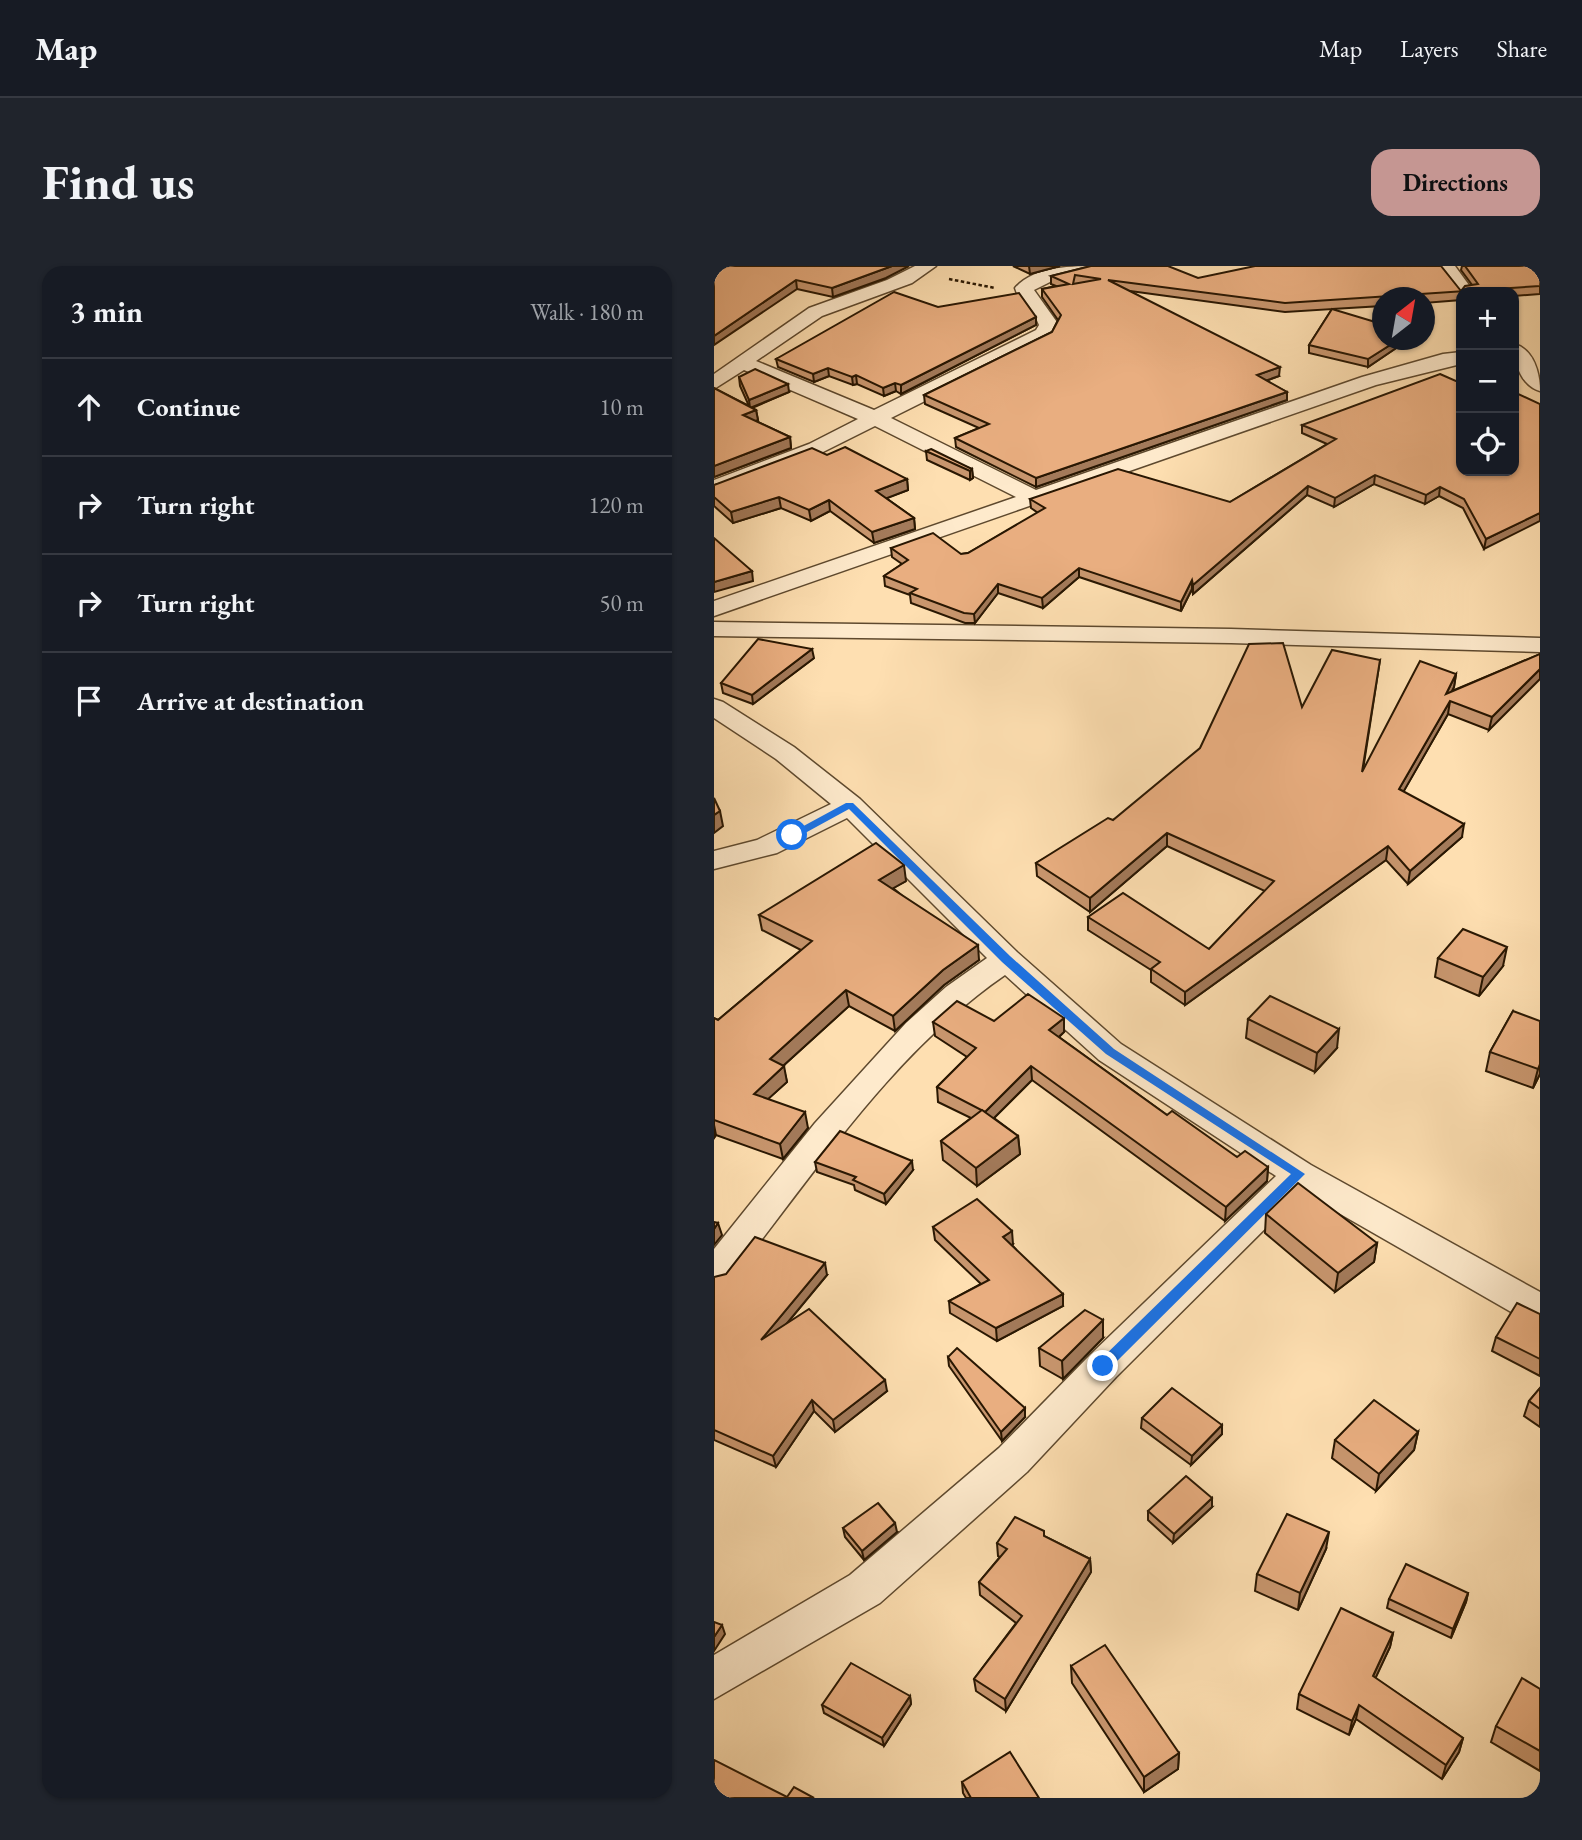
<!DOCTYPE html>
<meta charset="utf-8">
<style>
body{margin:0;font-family:"EB Garamond",serif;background:#20242c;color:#f1f3f6}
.controls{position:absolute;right:21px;top:21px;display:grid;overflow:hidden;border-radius:14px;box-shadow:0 2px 5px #0004}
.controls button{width:63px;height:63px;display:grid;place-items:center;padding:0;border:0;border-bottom:2px solid #363941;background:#171b24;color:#f1f3f6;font:35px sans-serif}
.compass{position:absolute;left:658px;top:21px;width:63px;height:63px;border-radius:50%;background:#171b24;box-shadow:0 2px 5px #0004;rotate:31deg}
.stop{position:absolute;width:21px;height:21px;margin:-16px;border:5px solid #1a73e8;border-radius:50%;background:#fff}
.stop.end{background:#1a73e8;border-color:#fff;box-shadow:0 2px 7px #0008}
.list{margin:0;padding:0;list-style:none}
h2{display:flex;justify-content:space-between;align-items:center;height:91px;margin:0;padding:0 28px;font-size:30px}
h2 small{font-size:23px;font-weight:400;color:#9ea1a6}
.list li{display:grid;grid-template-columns:46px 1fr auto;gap:21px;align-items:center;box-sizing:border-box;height:98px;padding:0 28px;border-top:2px solid #363941}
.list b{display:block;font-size:26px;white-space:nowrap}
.list em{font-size:23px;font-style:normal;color:#9ea1a6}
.icon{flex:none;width:38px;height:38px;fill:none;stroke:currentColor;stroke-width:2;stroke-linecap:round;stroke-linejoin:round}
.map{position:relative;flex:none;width:826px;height:1532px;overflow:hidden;border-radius:21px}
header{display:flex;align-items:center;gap:42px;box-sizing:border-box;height:98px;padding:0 35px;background:#171b24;border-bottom:2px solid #363941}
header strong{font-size:33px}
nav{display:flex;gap:38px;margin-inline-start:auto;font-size:24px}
.intro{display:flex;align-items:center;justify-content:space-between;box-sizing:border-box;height:168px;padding:0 42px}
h1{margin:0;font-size:49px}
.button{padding:18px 32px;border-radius:21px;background:#c59692;color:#111;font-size:24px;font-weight:700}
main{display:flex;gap:42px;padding:0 42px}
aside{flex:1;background:#171b24;border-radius:21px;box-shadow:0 2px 5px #0004}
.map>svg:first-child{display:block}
</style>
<header>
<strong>Map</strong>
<nav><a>Map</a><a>Layers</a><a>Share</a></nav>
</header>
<div class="intro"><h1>Find us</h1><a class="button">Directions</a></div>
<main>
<aside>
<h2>3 min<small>Walk · 180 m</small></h2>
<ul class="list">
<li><svg class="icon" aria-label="ahead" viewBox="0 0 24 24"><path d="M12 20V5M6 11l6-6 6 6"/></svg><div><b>Continue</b></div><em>10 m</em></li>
<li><svg class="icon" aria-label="right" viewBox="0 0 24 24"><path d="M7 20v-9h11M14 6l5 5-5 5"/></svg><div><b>Turn right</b></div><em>120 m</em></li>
<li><svg class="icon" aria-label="right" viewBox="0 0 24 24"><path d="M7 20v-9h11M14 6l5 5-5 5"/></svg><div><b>Turn right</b></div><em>50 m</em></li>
<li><svg class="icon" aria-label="arrive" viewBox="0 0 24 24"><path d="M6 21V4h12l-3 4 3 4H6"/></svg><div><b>Arrive at destination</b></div></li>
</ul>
</aside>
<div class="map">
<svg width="826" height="1532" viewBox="0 0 826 1532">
<rect width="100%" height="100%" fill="#fedfb1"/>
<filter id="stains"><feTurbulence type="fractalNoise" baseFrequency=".00286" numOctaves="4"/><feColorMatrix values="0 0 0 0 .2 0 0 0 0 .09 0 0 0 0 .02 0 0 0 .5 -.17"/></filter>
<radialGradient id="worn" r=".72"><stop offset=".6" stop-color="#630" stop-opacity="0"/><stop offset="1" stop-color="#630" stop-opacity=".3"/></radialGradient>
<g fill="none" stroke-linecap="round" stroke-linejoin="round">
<g stroke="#5e492e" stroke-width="3">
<g id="street">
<path d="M201 0H222L198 17 108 50 42 95 160 144 322 64 325 59C320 44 305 37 301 22 320 0 358 0 386 0L383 4 346 11 320 24 345 59 337 72 177 152 322 224 648 111 729 88 747 86V98L662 119 0 350V335L302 231 161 160 109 186 0 229V214L95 178 144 153 30 104 0 123V108L95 42 173 14Z"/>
<polygon points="723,0 741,0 760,26 747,26 747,31 744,30"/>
<path d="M800 78C820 83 826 108 826 125 807 120 799 95 800 78Z"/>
<polygon points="0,356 517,363 826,372 826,386 517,377 0,370"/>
<path d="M0 433 9 436 80 481 146 533 303 686 407 778 597 899 826 1026V1059L813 1055 588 926 402 1111 313 1206 166 1337 0 1433V1389L136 1309 285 1182 376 1089 562 910 385 794 291 709C176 788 99 911 13 1018L0 1022V983L101 857 192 757 232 721 273 692 133 552 63 587 0 603V585L43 574 117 538 62 493 0 452Z"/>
</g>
</g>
<polyline stroke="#291702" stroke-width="2.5" stroke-dasharray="3.5 2.5" stroke-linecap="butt" points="235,13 281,22"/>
<use href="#street" fill="#feeacc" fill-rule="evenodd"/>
</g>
<g fill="#c8966e" stroke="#291702" stroke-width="2">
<polygon points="0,0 172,12 119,31 83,23"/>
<polygon points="299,0 346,0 316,8"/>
<polygon points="377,0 484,12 747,25 758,19 747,4 748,0 826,0 826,28 800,30 800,26 747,26 747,34 710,37 710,32 668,32 668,40 618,43 694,74 654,101 595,87 595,79 618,43 571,46 416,25 565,110 552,115 573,126 573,134 322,221 242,181 241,172 265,162 211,138 210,129 338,66 344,54 328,31 328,23 342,20 337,18 337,10"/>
<polygon points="224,41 322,51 322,59 187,128 182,125 170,130 143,118 139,119 115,110 100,116 64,101 62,93"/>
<polygon points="25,111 75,126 38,142 42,144 44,154 42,155 76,171 77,182 0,211 0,122 35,140 26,120"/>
<polygon points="588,159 800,205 770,283 749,242 725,230 711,238 660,218 620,241 593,229 479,328 478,323 467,345 365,311 329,342 284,327 261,357 251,357 197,337 196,329 171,320 170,310 188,298 178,291 177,282 247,288 254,287 324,247 317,242 316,233 516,236 613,178 588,167"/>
<polygon points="212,185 258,203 259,212 256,214 213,194"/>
<polygon points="113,189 193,213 194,224 172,232 200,252 201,263 160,277 116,245 97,255 67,242 19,257 0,240 0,219"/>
<polygon points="826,388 775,464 734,448 689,526 748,571 694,618 672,594 471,739 437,716 437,704 374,664 374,651 495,683 551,625 453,580 376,646 323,610 322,597 399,554 666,394 649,504 742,408 740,421 738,425"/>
<polygon points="100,392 39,438 9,427 7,417"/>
<polygon points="192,615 179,622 265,694 230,719 181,765 135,740 69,800 73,816 54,833 94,862 69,893 2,869 0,872 0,752 4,754 87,684 48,664 45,649"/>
<polygon points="724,692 789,700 765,730 721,711"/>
<polygon points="799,745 826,808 819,822 772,805 776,786"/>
<polygon points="534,753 623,782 601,806 532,772"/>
<polygon points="280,755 350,766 345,771 453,849 523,891 554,901 553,915 511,955 318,814 280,852 304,870 306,888 263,920 229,894 227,875 257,852 224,836 223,821 253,791 221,770 219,756"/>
<polygon points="101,896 199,904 172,938 141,924 140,919 103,906"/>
<polygon points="552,948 663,977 660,996 621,1026 551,967"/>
<polygon points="219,961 299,978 298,979 349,1040 283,1075 236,1047 235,1035 267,1018 221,974"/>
<polygon points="113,1009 74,1056 173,1125 121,1166 100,1145 62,1201 0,1174 0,1011"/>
<polygon points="826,1048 826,1110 778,1085 782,1071"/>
<polygon points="389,1072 349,1113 326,1100 325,1082"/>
<polygon points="234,1091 311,1151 288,1175 235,1100"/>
<polygon points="826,1122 826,1161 810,1150 815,1135"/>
<polygon points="428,1152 508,1159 508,1168 477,1199 427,1162"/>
<polygon points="704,1166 700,1184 662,1225 618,1192 621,1174"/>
<polygon points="498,1241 459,1277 434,1254 434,1245"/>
<polygon points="129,1262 183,1266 150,1294 131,1271"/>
<polygon points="330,1270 376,1293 377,1306 292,1445 262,1425 260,1413 302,1357 266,1329 265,1316 286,1291 284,1290 283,1277"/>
<polygon points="612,1283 584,1344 541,1325 543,1308"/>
<polygon points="754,1327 752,1336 737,1372 673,1342 675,1333"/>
<polygon points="679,1367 676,1381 661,1412 749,1472 745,1486 728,1513 642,1453 635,1469 583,1443 585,1428"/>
<polygon points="357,1400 465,1487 464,1503 430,1526 358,1417"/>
<polygon points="826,1423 826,1505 777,1476 782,1460"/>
<polygon points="196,1430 197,1438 170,1480 110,1447 108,1439"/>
<polygon points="248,1516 325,1532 252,1532 249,1527"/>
</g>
<g fill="#a37a5a" stroke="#291702" stroke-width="2">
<polygon points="178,0 195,0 172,12 119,31 118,22"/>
<polygon points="315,0 346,0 316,8"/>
<polygon points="82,14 83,23 0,79 0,70"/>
<polygon points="322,51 322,59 187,128 187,119"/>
<polygon points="684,74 694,74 654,101 654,93"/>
<polygon points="566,101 565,110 542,118 543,109"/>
<polygon points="114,102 115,110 100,116 99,108"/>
<polygon points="142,109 143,118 139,119 138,111"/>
<polygon points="181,117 182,125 170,130 169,122"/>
<polygon points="74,118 75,126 36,142 35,134"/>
<polygon points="573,126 573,134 322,221 322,212"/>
<polygon points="42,144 44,154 31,159 29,149"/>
<polygon points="76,171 77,182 0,211 0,200"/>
<polygon points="258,203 259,212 256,214 256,205"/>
<polygon points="661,209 660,218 620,241 621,232"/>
<polygon points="193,213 194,224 163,236 162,225"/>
<polygon points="594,220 593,229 479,328 479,319"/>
<polygon points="726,221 725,230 711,238 712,229"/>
<polygon points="65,231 67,242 19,257 17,246"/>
<polygon points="115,234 116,245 97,255 95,244"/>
<polygon points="826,247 826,255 770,283 772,273"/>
<polygon points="200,252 201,263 160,277 158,266"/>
<polygon points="365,302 365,311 329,342 328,332"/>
<polygon points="38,305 39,315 0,326 0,316"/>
<polygon points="478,314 478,323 467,345 467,336"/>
<polygon points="284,318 284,327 261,357 260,348"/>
<polygon points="98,383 100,392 39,438 38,429"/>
<polygon points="826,403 826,413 775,464 778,451"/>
<polygon points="742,408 740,421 730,441 732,428"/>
<polygon points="736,435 734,448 683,537 685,523"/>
<polygon points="6,545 9,560 0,567 0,549"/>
<polygon points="750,558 748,571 694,618 696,605"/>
<polygon points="453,567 453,580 376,646 376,632"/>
<polygon points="674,580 672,594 471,739 471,726"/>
<polygon points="190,599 192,615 167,629 165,614"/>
<polygon points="264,679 265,694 230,719 181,765 179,750 229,704"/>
<polygon points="793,681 789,700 765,730 769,711"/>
<polygon points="132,724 135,740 59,809 56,793"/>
<polygon points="350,752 350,766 336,779 335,764"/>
<polygon points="625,763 623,782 601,806 603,787"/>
<polygon points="826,798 826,808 819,822 824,803"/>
<polygon points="70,800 73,816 43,843 40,828"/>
<polygon points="317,800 318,814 272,860 271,846"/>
<polygon points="91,846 94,862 69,893 66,878"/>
<polygon points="0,859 2,869 0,872"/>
<polygon points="304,870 306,888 263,920 262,902"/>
<polygon points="198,895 199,904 172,938 170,928"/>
<polygon points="554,901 553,915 511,955 512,941"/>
<polygon points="4,957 8,969 0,979 0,963"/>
<polygon points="298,965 299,978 290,984 289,971"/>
<polygon points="663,977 660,996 621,1026 624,1007"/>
<polygon points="111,997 113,1009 50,1085 47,1074"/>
<polygon points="349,1028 349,1040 283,1075 282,1062"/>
<polygon points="389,1054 389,1072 349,1113 348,1095"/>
<polygon points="171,1114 173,1125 121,1166 119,1154"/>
<polygon points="98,1134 100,1145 62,1201 59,1190"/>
<polygon points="311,1142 311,1151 288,1175 287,1166"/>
<polygon points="508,1159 508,1168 477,1199 478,1190"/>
<polygon points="704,1166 700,1184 662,1225 665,1208"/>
<polygon points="498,1232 498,1241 459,1277 460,1268"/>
<polygon points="181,1257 183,1266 150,1294 148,1285"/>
<polygon points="615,1266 612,1283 584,1344 586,1327"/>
<polygon points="376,1293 377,1306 292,1445 291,1433"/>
<polygon points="754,1327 752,1336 737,1372 739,1363"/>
<polygon points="8,1359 11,1368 0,1385 0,1371"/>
<polygon points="679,1367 676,1381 656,1424 659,1410"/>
<polygon points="196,1430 197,1438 170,1480 168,1472"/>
<polygon points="645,1439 642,1453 635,1469 638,1455"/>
<polygon points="749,1472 745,1486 728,1513 732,1499"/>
<polygon points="465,1487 464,1503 430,1526 430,1511"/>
</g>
<g fill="#e9ae80" stroke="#291702" stroke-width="2" fill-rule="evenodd">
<polygon points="0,0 178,0 118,22 82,14 0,70"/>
<path d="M377 0H454L484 12 541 0H727L747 25 751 20 764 18 751 0H826V20L571 37 394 14 566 101 543 109 573 126 322 212 241 172 275 158 210 129 338 66 347 49 328 23 355 18 337 10ZM361 9 387 13 359 18Z"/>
<polygon points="180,26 224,41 305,27 322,51 187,119 181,117 169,122 142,109 138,111 114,102 99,108 62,93"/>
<polygon points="618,43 668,58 668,74 684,74 654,93 595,79"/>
<polygon points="41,103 74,118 35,134 25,111"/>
<polygon points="726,108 744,116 747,115 747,205 800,205 800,126 826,138 826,247 772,273 750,233 726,221 712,229 661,209 621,232 594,220 479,319 478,314 467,336 365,302 328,332 284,318 260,348 250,347 196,327 203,323 170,310 194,294 177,282 219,267 247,288 254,287 331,242 316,233 404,203 516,236 622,173 588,159"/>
<polygon points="0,122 42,144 29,149 76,171 0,200"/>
<polygon points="131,181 193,213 162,225 200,252 158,266 115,234 95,244 65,231 17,246 0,231 0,219 98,182 113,189"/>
<polygon points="217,183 258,203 256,205 212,185"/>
<polygon points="0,272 38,305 0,316"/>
<polygon points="44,373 98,383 38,429 7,417"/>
<polygon points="569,377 588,441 618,384 666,394 648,506 706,395 742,408 732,428 826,388 826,403 778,451 736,435 685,523 750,558 696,605 674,580 471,726 437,703 446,696 374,651 409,627 495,683 560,615 453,567 376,632 322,597 394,552 399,554 486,482 535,378"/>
<polygon points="0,532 6,545 0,549"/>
<polygon points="162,577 190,599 165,614 264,679 229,704 179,750 132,724 56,793 70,800 40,828 91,846 66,878 0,854 0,752 4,754 98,675 45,649"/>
<polygon points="749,663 793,681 769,711 724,692"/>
<polygon points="314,728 350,752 335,764 453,849 458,845 523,891 531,885 554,901 512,941 317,800 271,846 223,821 262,782 219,756 243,735 280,755"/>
<polygon points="556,730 625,763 603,787 534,753"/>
<polygon points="799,745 826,755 826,798 824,803 776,786"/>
<polygon points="268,844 304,870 262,902 227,875"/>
<polygon points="126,865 198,895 170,928 139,914 142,911 101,896"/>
<polygon points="584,917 663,977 624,1007 552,948"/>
<polygon points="263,933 298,965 289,971 349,1028 282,1062 235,1035 275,1014 219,961"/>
<polygon points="0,956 4,957 0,963"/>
<polygon points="41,971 111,997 47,1074 95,1043 171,1114 119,1154 98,1134 59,1190 0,1164 0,1011 12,1008"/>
<polygon points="803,1037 826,1048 826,1093 782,1071"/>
<polygon points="371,1044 389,1054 348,1095 325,1082"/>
<polygon points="243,1082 311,1142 287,1166 234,1091"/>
<polygon points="458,1122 508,1159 478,1190 428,1152"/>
<polygon points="826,1122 826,1143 815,1135"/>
<polygon points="660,1134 704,1166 665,1208 621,1174"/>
<polygon points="472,1210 498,1232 460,1268 434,1245"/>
<polygon points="164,1237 181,1257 148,1285 129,1262"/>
<polygon points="573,1248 615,1266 586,1327 543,1308"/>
<polygon points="301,1251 330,1265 330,1270 376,1293 291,1433 260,1413 308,1350 265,1316 293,1283 283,1277"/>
<polygon points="692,1298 754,1327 739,1363 675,1333"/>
<polygon points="627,1342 679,1367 659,1410 749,1472 732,1499 645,1439 638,1455 585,1428"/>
<polygon points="0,1356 8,1359 0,1371"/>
<polygon points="391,1379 465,1487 430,1511 357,1400"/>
<polygon points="137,1397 196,1430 168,1472 108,1439"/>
<polygon points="808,1412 826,1423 826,1485 782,1460"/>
<polygon points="296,1486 325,1532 257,1532 248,1516"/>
<polygon points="0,1494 73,1531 80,1521 100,1532 0,1532"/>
</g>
<polygon fill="#1a73e8" points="132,537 139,537 296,690 400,783 591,908 394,1104 384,1104 384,1096 577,908 392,788 288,696 135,543 82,572 73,569"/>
<rect width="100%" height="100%" filter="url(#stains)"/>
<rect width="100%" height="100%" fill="url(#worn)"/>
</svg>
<div class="controls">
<button>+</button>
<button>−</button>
<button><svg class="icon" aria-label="locate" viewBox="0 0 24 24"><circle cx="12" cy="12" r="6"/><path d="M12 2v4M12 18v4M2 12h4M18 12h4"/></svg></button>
</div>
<svg class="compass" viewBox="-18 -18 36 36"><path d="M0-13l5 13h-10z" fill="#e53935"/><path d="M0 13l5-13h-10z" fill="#9ea1a6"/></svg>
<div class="stop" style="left:78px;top:569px"></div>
<div class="stop end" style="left:389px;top:1100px"></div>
</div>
</main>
